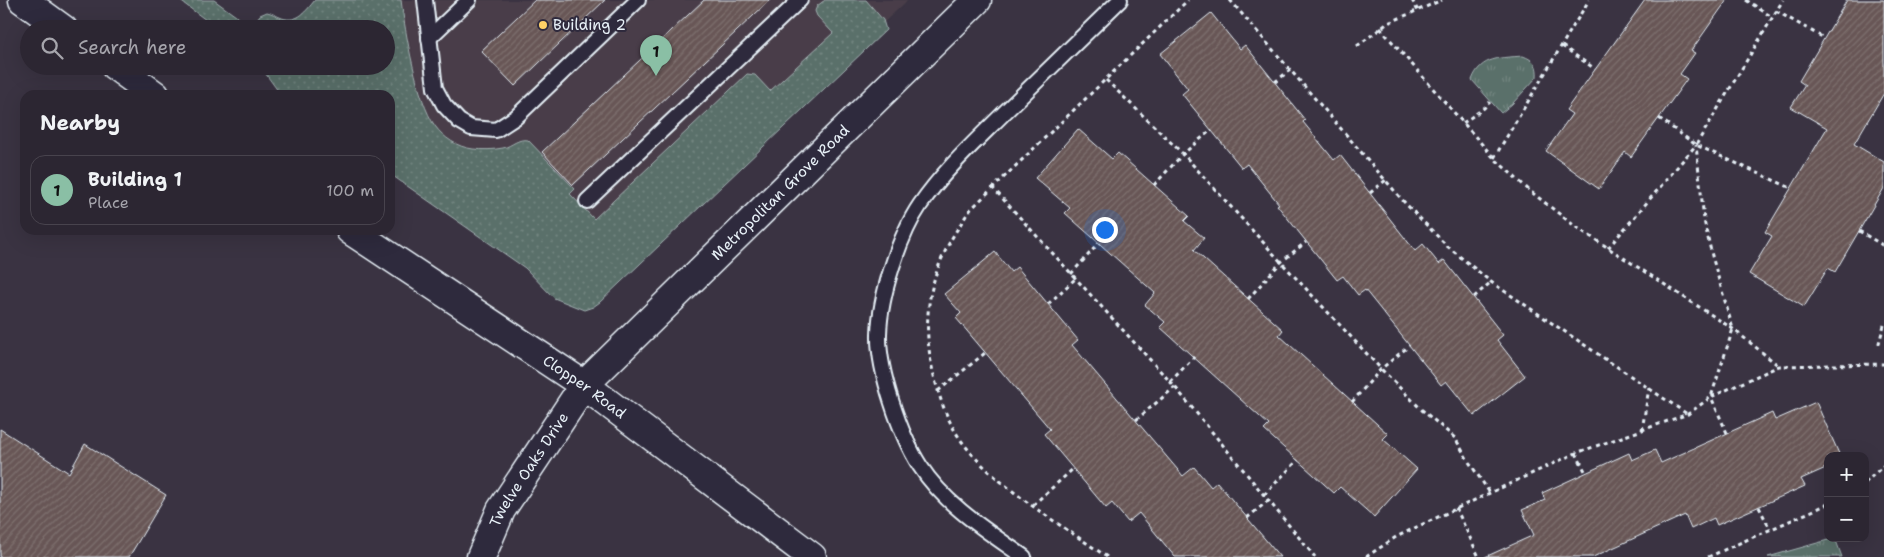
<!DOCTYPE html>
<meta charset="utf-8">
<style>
body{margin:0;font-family:"Shantell Sans",sans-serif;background:#342e3a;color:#f1f3f6}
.controls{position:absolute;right:15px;bottom:15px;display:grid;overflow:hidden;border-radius:10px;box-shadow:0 5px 20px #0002}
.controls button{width:45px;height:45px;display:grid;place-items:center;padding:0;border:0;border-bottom:1px solid #48434d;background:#2c2632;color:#f1f3f6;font:25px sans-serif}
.you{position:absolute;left:1104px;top:229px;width:18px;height:18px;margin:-12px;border:4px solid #fff;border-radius:50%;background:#1a73e8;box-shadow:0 0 0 8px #1a73e833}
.badge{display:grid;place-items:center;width:32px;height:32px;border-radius:50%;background:#8abfa5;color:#111;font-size:16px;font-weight:700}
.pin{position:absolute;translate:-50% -41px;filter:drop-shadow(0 1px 2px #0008)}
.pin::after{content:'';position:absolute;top:26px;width:18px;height:15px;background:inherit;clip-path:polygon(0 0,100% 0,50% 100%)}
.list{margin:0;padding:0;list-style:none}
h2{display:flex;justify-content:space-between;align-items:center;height:65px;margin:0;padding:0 20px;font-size:21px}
h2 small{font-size:16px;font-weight:400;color:#a6a5ac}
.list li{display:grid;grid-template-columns:32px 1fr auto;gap:15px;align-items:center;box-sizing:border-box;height:70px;margin:0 10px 10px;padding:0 10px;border:1px solid #48434d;border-radius:15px}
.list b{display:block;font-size:19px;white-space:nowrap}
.list p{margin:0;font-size:16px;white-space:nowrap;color:#a6a5ac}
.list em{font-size:16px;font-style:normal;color:#a6a5ac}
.icon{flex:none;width:28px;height:28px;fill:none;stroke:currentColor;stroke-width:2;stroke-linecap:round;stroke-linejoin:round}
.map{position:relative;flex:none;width:1884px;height:557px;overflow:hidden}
.search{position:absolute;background:#2c2632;box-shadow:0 5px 20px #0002;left:20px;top:20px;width:375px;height:55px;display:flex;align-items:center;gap:12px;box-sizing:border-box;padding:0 18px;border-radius:28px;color:#a6a5ac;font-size:19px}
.panel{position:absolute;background:#2c2632;box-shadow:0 5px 20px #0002;left:20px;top:90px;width:375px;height:145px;border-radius:15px}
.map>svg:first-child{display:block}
</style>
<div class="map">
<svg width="1884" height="557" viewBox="0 0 1884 557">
<defs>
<pattern id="grass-dots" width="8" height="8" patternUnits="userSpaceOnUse" patternTransform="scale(1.25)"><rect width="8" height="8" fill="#5a706a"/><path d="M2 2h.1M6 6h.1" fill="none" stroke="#728580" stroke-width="1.8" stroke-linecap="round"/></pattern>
<pattern id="park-tufts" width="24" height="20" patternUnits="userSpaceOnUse" patternTransform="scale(1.25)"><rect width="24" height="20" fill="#5a706a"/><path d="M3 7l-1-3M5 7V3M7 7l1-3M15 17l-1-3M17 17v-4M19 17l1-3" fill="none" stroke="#728580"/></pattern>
<pattern id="building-hatch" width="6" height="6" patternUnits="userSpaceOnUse" patternTransform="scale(1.25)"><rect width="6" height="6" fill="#685756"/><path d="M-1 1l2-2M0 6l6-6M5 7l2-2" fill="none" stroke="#7e706f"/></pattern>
</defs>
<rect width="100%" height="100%" fill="#3a3342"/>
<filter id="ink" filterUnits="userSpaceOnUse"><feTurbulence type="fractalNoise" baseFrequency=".02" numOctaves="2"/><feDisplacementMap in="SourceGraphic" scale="10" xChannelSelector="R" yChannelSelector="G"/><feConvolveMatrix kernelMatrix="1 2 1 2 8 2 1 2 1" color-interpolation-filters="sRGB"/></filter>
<g filter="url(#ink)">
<polygon fill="#483e48" points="316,0 908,0 591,294 390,95 386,66 386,29"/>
<path fill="url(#grass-dots)" stroke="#a1b0b1" d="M179 0H214L251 27 260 15 267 12C272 13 277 16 282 18 298 23 306 11 315 0H401C405 31 417 101 435 126 444 138 457 147 473 149 483 150 493 150 503 148 512 146 518 138 528 140L575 189 570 194 594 219 747 74 755 75 770 91 833 33 817 16 815 11 817 6 825 0H866L883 20 886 30 600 302 593 307 584 310 554 298 525 268 390 174V95H281L260 66H386V29H218Z"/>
<g fill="url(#park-tufts)" stroke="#a1b0b1">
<path d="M1523 56C1534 60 1538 65 1537 77L1512 104 1501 113 1472 80C1481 56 1501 58 1523 56Z"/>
<polygon points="1835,538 1842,557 1768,557"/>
</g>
<g fill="url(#building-hatch)" stroke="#e8f1f8">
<polygon points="535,0 605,0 515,86 481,51"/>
<polygon points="704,0 770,0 573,185 542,152"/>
<polygon points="1645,0 1727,0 1691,51 1695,53 1680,74 1687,79 1631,157 1625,152 1599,189 1546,151 1572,114 1566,110"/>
<polygon points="1847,0 1884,0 1884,93 1854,144 1884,162 1884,188 1835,272 1828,268 1804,307 1749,274 1772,236 1765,232 1827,128 1791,107 1805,85 1799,81"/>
<polygon points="1211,13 1240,49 1245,45 1305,120 1303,122 1334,160 1340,155 1415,251 1423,244 1439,264 1444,260 1503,335 1497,340 1525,376 1474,416 1446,381 1441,385 1365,290 1358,295 1343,276 1337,280 1277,205 1279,204 1247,164 1242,168 1182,94 1188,89 1160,54"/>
<polygon points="1078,129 1112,159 1118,153 1189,216 1184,221 1204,238 1194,250 1283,330 1279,335 1388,434 1383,439 1417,469 1374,517 1340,487 1334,493 1264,430 1269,425 1160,327 1165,322 1145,305 1155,293 1065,213 1070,208 1035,178"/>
<polygon points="995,252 1011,272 1017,267 1078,340 1072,345 1183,476 1194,467 1211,487 1217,482 1280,557 1175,557 1139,513 1128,522 1112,503 1106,508 1044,434 1050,429 956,318 961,313 944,294"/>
<polygon points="1816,402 1840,456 1828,456 1828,467 1801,479 1805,486 1717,525 1714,518 1691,529 1685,515 1593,557 1485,557 1534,535 1522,510 1545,500 1542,493 1629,453 1632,460 1655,450 1661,463 1772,413 1775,420"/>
<polygon points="0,429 69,473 85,444 166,495 129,557 0,557"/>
</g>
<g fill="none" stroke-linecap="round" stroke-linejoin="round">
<g stroke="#e8f1f8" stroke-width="18">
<g id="lane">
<polyline points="425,0 435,88 444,105 459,121 471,128 496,130 516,117 638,0"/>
<polyline points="429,38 469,0"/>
<polyline points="587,201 800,0"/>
<path d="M1024 557C987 531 945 505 920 466 900 435 878 370 879 334 880 296 899 236 920 205 944 170 976 141 1006 111 1044 74 1082 37 1120 0"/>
</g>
</g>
<g stroke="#e8f1f8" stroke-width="31">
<g id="street">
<path id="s1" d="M481 557 501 510 584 385 977 0"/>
</g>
</g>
<g stroke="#e8f1f8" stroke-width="31">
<g id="primary">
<polyline points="23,0 63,29"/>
<polyline points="115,66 155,95"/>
<path id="s2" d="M350 230 584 385 812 557"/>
</g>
</g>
<g stroke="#e8f1f8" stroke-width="3" stroke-dasharray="4 4" stroke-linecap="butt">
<polyline points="1230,0 1405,203 1447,246 1491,282 1687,414"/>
<polyline points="1412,0 1418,11"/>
<polyline points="1746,0 1772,17"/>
<polyline points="1776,11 1824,38"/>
<polyline points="1380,28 1494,158 1530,191 1576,227 1733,329 1779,366"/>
<polyline points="1357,46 1388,23 1442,0"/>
<polyline points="1562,46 1595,69"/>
<polyline points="1106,80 1183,154 1281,262 1381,369 1422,410 1455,438 1469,462 1490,493"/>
<polyline points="1275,82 1290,70"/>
<polyline points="1659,118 1696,145 1791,188"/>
<polyline points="1463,123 1484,108 1490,102"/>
<polyline points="1494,158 1589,0"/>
<polyline points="1154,185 1183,154 1211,130"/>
<polyline points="992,187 1175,387 1315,557"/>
<polyline points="1370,193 1386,180"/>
<polyline points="1859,231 1884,246"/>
<polyline points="1608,248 1696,145 1783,0"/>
<polyline points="1071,274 1099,243"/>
<polyline points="1474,297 1491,282"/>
<polyline points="1248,299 1281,262 1306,242"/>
<polyline points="1048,304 1075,279"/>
<polyline points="1884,325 1879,343 1884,344"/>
<polyline points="1170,382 1194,357"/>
<polyline points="938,391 985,353"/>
<polyline points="1352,402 1381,369 1409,346"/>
<polyline points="1136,420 1175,387"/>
<polyline points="1642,430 1649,388"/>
<polyline points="1727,433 1711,397 1779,366 1884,364"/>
<polyline points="1576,453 1586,473"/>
<polyline points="1865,483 1884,465"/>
<polyline points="1264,495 1298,460"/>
<polyline points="1033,505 1073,469"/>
<polyline points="1759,507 1770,529"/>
<polyline points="1456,508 1479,557"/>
<polyline points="1247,518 1269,500"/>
<path d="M1107 557C1063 526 1000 489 967 448 952 430 943 409 937 387 917 318 929 266 971 209L1188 0"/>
<polyline points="1366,557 1396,537 1421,525 1576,453 1688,414 1711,397 1733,329 1712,256 1704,220 1696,145"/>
<polyline points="1708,557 1828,504"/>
</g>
<use href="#lane" stroke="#2f2a3d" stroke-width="14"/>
<use href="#street" stroke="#2f2a3d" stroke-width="28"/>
<use href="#primary" stroke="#2f2a3d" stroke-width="28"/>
</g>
</g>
<circle fill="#ffd166" stroke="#2f2a3d" stroke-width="2" cx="543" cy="25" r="5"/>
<g text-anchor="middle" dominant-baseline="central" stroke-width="4" stroke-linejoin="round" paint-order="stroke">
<g font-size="15" fill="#e8f1f8" stroke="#2f2a3d" text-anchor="start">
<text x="553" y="25">Building 2</text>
</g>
<g font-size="15" fill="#e8f1f8" stroke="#2f2a3d">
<text stroke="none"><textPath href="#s1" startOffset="476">Metropolitan Grove Road</textPath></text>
<text stroke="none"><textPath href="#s2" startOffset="282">Clopper Road</textPath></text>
<text stroke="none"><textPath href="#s1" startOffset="100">Twelve Oaks Drive</textPath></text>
</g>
</g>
</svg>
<div class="controls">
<button>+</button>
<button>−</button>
</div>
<div class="you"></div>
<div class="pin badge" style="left:656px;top:76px">1</div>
<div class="search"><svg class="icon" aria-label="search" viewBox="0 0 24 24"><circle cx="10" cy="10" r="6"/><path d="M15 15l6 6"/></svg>Search here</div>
<section class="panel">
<h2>Nearby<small></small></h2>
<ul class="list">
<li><span class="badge">1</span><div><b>Building 1</b><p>Place</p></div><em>100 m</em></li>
</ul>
</section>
</div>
